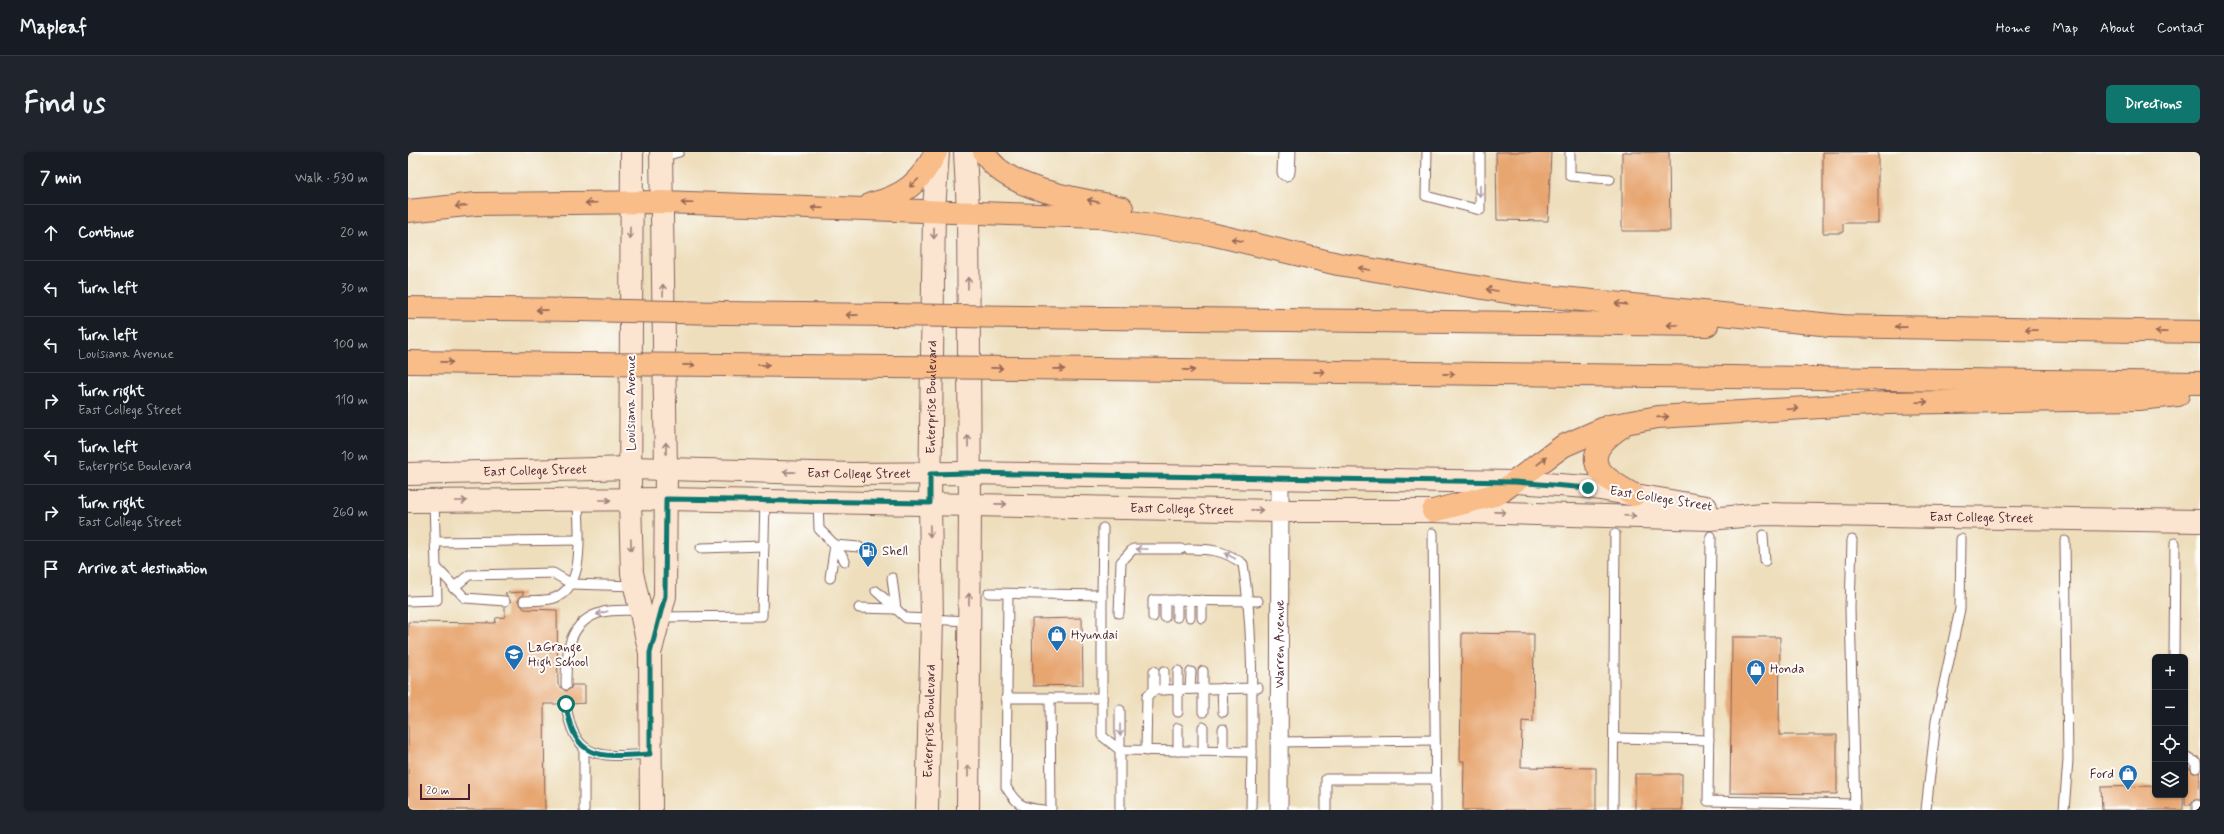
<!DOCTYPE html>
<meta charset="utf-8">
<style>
body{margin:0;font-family:Mynerve,sans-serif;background:#20242c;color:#f1f3f6}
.controls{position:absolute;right:12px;bottom:12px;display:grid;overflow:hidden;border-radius:6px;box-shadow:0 1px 3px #0004}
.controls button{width:36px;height:36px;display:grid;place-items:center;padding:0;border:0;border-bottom:1px solid #363941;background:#171b24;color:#f1f3f6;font:20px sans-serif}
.scale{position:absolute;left:12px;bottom:10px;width:50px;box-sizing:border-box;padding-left:4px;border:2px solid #4a1f2b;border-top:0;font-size:11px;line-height:14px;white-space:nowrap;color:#4a1f2b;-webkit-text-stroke:3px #fdfcf7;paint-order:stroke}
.stop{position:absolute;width:12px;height:12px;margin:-9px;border:3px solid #0f766e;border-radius:50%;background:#fff}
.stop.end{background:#0f766e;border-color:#fff;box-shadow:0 1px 4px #0008}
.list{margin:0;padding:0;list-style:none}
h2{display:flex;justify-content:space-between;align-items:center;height:52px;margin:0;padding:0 16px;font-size:17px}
h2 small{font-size:13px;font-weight:400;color:#9ea1a6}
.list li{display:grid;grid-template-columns:26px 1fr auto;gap:12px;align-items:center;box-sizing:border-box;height:56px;padding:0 16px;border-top:1px solid #363941}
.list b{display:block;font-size:15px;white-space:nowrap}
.list p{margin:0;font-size:13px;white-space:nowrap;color:#9ea1a6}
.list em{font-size:13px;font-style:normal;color:#9ea1a6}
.icon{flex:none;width:22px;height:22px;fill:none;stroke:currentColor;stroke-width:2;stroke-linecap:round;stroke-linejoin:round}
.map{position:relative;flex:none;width:1792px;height:658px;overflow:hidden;border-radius:6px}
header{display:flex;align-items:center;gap:24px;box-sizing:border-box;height:56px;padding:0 20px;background:#171b24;border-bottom:1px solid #363941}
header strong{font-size:19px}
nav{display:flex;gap:22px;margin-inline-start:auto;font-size:14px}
.intro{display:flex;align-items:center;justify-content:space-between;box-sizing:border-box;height:96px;padding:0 24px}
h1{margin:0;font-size:28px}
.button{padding:10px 18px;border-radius:6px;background:#0f766e;color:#fff;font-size:14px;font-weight:700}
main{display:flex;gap:24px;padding:0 24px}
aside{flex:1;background:#171b24;border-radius:6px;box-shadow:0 1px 3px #0004}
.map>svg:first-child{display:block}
</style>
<header>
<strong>Mapleaf</strong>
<nav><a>Home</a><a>Map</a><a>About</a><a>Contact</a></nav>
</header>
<div class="intro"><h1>Find us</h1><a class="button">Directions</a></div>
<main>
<aside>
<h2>7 min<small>Walk · 530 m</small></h2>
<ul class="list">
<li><svg class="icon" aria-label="ahead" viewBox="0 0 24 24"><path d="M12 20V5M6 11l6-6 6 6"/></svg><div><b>Continue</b></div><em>20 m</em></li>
<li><svg class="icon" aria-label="left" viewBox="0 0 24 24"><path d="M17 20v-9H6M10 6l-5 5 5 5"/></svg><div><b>Turn left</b></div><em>30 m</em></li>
<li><svg class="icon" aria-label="left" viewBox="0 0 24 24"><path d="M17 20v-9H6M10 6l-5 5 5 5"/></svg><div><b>Turn left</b><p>Louisiana Avenue</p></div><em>100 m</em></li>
<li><svg class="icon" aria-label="right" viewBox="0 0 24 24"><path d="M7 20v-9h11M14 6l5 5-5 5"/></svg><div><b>Turn right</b><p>East College Street</p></div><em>110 m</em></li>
<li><svg class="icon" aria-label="left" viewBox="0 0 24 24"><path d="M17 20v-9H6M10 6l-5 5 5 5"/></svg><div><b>Turn left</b><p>Enterprise Boulevard</p></div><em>10 m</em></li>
<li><svg class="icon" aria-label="right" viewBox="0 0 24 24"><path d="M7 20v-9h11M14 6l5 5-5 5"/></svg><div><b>Turn right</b><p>East College Street</p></div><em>260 m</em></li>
<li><svg class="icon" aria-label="arrive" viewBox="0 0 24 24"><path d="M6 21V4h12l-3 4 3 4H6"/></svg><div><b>Arrive at destination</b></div></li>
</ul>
</aside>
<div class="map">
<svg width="1792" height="658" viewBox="0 0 1792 658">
<rect width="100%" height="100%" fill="#fdfcf7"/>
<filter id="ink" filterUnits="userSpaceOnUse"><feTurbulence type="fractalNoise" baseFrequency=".025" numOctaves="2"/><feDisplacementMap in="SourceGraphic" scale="8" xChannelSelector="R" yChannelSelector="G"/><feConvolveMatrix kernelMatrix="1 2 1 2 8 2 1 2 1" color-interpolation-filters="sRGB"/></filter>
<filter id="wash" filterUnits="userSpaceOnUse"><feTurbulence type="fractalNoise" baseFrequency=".012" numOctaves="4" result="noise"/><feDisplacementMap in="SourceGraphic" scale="16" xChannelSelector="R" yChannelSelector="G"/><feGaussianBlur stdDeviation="0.9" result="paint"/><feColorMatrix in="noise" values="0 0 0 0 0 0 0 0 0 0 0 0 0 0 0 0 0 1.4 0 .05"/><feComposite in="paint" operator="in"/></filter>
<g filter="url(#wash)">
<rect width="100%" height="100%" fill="#eedebc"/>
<g id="blocks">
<g fill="#e7a56f">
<polygon points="1088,0 1143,0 1140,69 1089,68"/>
<polygon points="1214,0 1261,0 1262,79 1214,79"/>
<polygon points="1415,0 1470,0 1470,71 1435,71 1435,81 1415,81"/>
<polygon points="116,440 110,449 116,457 149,458 150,533 158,539 163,536 164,533 177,533 177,551 164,552 162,548 157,546 152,552 136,552 137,658 0,658 0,470 87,471 88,466 97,465 97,455 103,450 97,441"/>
<polygon points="674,466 675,533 625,534 624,467"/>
<polygon points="1054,481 1126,482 1125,570 1114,569 1113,615 1188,616 1188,658 1055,658 1056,609 1052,609"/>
<polygon points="1324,485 1372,485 1371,583 1429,583 1429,642 1322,641"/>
<polygon points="1777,616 1782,616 1785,621 1792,620 1792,648 1786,648 1783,653 1777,653"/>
<rect x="1227" y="622" width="47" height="36"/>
<polygon points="1747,634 1747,643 1775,643 1775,658 1694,658 1693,635"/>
</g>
</g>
</g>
<g filter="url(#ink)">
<use href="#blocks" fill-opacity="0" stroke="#83625e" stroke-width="1"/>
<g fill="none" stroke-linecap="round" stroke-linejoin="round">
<g stroke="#83625e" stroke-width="11">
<g id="lane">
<polyline points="1019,0 1018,44 1072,58 1072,0"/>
<polyline points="1162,0 1162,24 1202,27"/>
<polyline points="253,5 271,0"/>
<polyline points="410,349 411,377 427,393 437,409"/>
<polyline points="1025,381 1028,658"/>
<polyline points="1355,383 1357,409"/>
<polyline points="1303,384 1300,649 1447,652"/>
<polyline points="1444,388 1442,456 1447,658"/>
<polyline points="27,390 170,388"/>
<polyline points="293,396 356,394"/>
<polyline points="28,415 57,446 97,449"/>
<polyline points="422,426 427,393 451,395"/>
<polyline points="45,436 61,423 145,421 164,432 227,434"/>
<polyline points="468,439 498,466 561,469"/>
<polyline points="581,441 694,443 695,376"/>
<path d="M600 442 598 635C609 653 614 656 636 658"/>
<path d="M694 443V584L712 598 844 600C844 537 845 474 835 412 816 398 803 397 780 397"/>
<polyline points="757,448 757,465"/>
<polyline points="769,448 769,465"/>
<polyline points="782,448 782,465"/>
<polyline points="794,448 794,466"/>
<polyline points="0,449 29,448 26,349"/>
<path d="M116 449C124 448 135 449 143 447 180 438 170 377 170 348"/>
<polyline points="451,456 488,457 484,426"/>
<polyline points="711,461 713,410 725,397 773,397"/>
<polyline points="251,465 354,464 357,348"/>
<polyline points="745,465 745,448 850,449"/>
<polyline points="1766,505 1767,391"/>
<polyline points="746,519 746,538"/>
<polyline points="756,519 756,538"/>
<polyline points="770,519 770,560"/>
<polyline points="795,519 795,560"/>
<path d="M158 533C158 502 159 469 195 460 206 457 221 459 232 458"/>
<polyline points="814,536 815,560"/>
<polyline points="782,537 783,520"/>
<polyline points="598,546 694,546"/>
<polyline points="642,546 643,658"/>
<path d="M158 552C166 610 193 605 243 602"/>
<polyline points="712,558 712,658"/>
<polyline points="795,575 795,599"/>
<polyline points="770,576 770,599"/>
<polyline points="815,577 815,600"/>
<polyline points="1207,586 1301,588"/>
<polyline points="871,590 1027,588"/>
<polyline points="176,597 176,658"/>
<polyline points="738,599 739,544 746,538 850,536"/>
<polyline points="1777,605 1788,610 1788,616"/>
<polyline points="1789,653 1789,658"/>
<polyline points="843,658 844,600"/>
<polyline points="918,658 918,627 1028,627"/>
<polyline points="1205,658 1207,382"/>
<polyline points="1518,658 1528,569 1552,457 1553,387"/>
<polyline points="1656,658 1660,608 1657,389"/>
</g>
</g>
<g stroke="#83625e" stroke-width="19">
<g id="street">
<polyline points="878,20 879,0"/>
<path id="s1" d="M871 658 872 326"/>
</g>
</g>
<g stroke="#83625e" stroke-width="24">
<g id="secondary">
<polyline points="224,0 222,348 224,421 242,501 243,658"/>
<polyline points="557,0 560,59 562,352 560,658"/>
<path id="s2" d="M0 322 223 316 444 322 560 321 1107 330 1180 335 1298 355"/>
<path id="s3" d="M0 349 258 347 871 359H1025L1302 367 1355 362 1792 369"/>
<polyline points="243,498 257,444 258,317 253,0"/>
<path id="s4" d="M519 658 524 468 522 351 526 58 530 0"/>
</g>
</g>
<g stroke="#83625e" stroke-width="24">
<g id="highway">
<path d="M576 0C597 40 673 46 714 56"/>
<path d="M463 52C496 44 513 30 528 0"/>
<polyline points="0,59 68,52 254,50 690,65 803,82 930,112 1105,141 1433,174"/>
<polyline points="0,156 172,158"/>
<polyline points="316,161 483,163"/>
<polyline points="612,165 1299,173"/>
<polyline points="1419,174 1792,180"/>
<polyline points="0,210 172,212"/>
<polyline points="317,213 480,215"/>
<polyline points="612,216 1792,231"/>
<path d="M1212 276C1169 306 1189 323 1226 343"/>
<polyline points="1025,359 1090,342 1155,294 1201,274 1250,265 1479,251 1731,247 1770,243"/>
</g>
</g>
<use href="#lane" stroke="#fff" stroke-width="9"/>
<use href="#street" stroke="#fff" stroke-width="17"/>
<use href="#secondary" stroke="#fce5d0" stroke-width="22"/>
<use href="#highway" stroke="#f8bd89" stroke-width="22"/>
<g stroke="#83625e" stroke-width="24" stroke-linecap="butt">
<g id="highway-bridge">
<polyline points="172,158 316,161"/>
<polyline points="483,163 612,165"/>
<polyline points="172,212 317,213"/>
<polyline points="480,215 612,216"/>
</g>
</g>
<use href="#highway-bridge" stroke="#f8bd89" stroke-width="22"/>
</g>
<defs><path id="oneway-shaft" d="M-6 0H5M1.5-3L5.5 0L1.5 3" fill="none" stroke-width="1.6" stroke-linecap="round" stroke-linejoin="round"/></defs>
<g stroke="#986655">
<use href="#oneway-shaft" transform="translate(506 31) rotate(138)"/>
<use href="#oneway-shaft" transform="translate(685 49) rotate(-167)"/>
<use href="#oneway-shaft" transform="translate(183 51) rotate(178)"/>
<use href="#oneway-shaft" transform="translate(279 51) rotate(-178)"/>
<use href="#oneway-shaft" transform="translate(53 54) rotate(175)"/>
<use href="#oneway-shaft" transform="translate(409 56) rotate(-178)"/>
<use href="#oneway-shaft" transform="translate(829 88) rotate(-167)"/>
<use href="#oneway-shaft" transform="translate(956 117) rotate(-170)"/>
<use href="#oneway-shaft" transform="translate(1084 138) rotate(-171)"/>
<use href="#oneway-shaft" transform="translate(1213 152) rotate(-174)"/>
<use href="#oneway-shaft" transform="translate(134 158) rotate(-179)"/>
<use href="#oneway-shaft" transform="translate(444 163) rotate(-179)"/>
<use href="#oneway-shaft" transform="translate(1265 173) rotate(-180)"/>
<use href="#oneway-shaft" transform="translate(1493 175) rotate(-179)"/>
<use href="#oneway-shaft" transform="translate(1623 178) rotate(-179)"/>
<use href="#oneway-shaft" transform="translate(1753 180) rotate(-179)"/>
<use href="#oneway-shaft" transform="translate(39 210) rotate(1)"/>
<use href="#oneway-shaft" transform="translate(281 213) rotate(1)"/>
<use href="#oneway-shaft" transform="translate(356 213) rotate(1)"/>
<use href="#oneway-shaft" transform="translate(589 216) rotate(1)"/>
<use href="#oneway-shaft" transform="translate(651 217) rotate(1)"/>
<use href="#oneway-shaft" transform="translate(781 218) rotate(1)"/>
<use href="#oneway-shaft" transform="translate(911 220) rotate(1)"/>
<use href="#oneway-shaft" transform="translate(1041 222) rotate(1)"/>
<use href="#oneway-shaft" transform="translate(1514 250) rotate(-2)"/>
<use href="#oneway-shaft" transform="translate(1385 257) rotate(-3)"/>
<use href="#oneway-shaft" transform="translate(1255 265) rotate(-4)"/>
<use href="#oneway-shaft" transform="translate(1134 309) rotate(-38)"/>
</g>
<g stroke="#ae9aa0">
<use href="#oneway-shaft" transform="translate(1072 39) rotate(90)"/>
<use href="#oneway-shaft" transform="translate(734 397) rotate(180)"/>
<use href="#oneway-shaft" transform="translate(822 404) rotate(-152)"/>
<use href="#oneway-shaft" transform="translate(194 461) rotate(164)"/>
<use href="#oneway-shaft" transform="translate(712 578) rotate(90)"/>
</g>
<g stroke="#a3827e">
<use href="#oneway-shaft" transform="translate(222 81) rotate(90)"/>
<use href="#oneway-shaft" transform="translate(526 81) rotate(91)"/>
<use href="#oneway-shaft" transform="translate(560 131) rotate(-90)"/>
<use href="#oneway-shaft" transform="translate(255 138) rotate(-91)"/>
<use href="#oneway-shaft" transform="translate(560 289) rotate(-90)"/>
<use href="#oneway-shaft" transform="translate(258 296) rotate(-91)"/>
<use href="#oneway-shaft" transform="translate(381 320) rotate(-179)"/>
<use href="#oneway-shaft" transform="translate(197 348)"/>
<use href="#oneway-shaft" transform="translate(53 349)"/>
<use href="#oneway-shaft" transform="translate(593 352) rotate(1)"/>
<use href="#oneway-shaft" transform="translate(849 358) rotate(1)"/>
<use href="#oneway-shaft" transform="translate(1092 360) rotate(1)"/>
<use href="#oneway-shaft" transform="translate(1222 364) rotate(2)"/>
<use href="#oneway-shaft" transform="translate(522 379) rotate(89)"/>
<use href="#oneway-shaft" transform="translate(223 393) rotate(89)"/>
<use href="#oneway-shaft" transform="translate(561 447) rotate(-90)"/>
<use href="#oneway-shaft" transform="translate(560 619) rotate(-90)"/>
</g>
</g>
<g fill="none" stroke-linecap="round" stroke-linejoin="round" filter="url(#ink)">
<path stroke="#0f766e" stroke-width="5" d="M158 552C166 610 193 605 242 602V501L257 444 258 347 522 351V322L560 321 1107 330 1180 336"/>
</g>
<defs>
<g id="fuel-pin" transform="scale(1)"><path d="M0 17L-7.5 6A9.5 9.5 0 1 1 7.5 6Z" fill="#1f6fb2" stroke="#fdfcf7"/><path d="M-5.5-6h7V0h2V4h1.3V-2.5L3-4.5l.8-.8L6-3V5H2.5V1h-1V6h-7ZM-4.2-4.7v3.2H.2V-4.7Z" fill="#fff"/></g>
<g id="shop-pin" transform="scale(1)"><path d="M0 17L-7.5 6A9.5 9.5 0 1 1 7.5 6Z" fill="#1f6fb2" stroke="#fdfcf7"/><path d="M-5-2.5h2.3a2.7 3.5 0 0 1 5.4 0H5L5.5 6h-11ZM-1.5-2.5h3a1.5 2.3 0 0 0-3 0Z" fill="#fff"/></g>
<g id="school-pin" transform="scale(1)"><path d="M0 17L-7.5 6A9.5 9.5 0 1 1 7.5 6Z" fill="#1f6fb2" stroke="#fdfcf7"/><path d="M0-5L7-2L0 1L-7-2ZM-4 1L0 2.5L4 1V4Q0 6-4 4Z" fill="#fff"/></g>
</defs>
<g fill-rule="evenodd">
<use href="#fuel-pin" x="460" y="399"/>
<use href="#shop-pin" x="649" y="483"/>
<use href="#school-pin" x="106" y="502"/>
<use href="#shop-pin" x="1348" y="517"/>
<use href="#shop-pin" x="1720" y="622"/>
</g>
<g text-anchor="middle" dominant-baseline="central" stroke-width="4" stroke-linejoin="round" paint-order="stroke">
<g font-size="13" fill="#4a1f2b" stroke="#fdfcf7">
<text stroke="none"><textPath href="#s4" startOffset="413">Enterprise Boulevard</textPath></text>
<text transform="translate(223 251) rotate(-90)">Louisiana Avenue</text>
<text stroke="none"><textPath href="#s2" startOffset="127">East College Street</textPath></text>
<text stroke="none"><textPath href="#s2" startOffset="451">East College Street</textPath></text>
<text transform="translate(1253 347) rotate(9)">East College Street</text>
<text stroke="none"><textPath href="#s3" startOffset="774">East College Street</textPath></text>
<text stroke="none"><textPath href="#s3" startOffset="1574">East College Street</textPath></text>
<text stroke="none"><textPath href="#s1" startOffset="166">Warren Avenue</textPath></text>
<text stroke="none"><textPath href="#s4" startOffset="89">Enterprise Boulevard</textPath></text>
</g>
<g font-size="13" fill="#4a1f2b" stroke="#fdfcf7" text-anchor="start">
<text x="474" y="399">Shell</text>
<text x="663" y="483">Hyundai</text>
<text x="120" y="495">LaGrange<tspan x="120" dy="15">High School</tspan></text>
<text x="1362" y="517">Honda</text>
<text x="1706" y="622" text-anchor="end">Ford</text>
</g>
</g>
</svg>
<div class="controls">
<button>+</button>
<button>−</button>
<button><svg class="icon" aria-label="locate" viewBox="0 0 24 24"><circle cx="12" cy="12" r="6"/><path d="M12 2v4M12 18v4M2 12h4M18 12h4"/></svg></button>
<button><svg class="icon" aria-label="layers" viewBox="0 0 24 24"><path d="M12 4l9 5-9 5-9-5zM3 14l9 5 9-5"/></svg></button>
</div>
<div class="scale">20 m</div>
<div class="stop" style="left:158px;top:552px"></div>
<div class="stop end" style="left:1180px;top:336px"></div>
</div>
</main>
